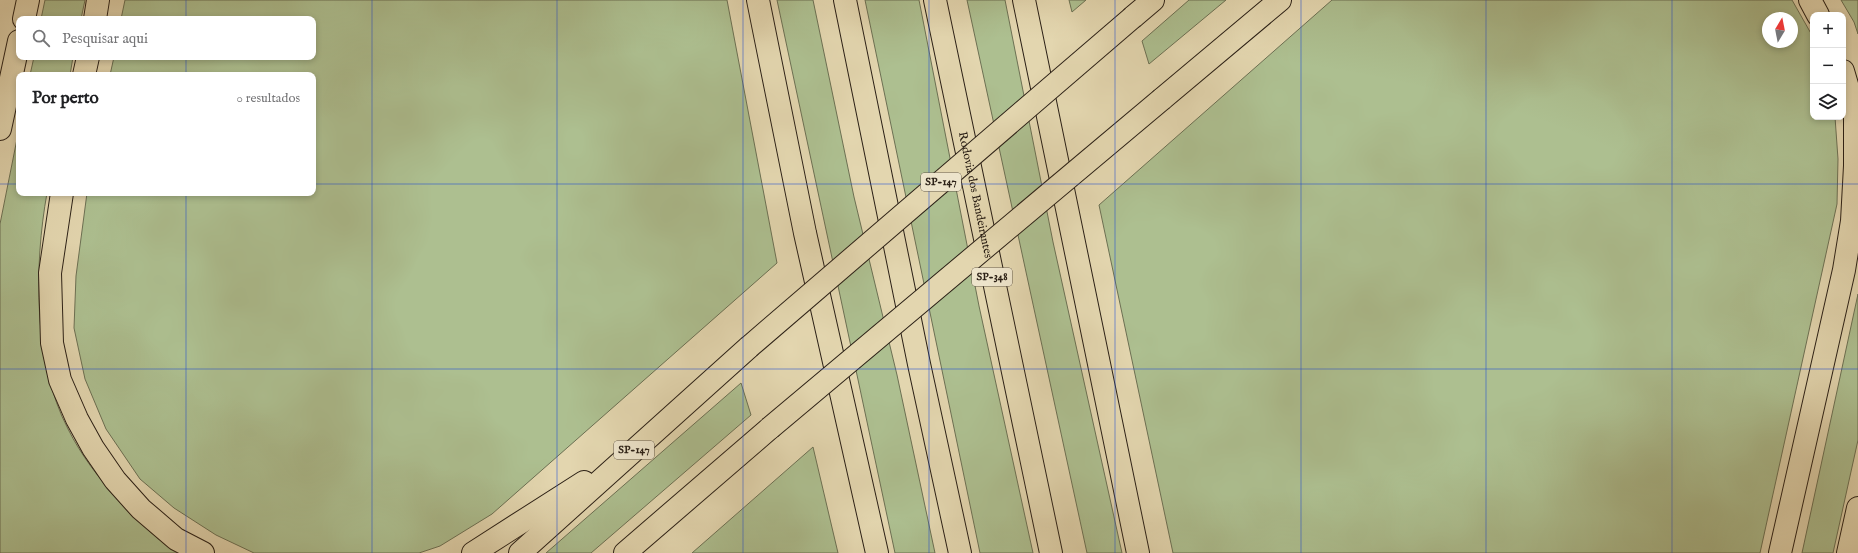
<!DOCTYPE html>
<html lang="pt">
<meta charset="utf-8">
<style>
body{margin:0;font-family:"IM FELL English",serif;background:#f6f6f6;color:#202124}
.controls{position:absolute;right:12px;top:12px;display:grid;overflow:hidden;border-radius:8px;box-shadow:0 2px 6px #0003}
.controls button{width:36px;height:36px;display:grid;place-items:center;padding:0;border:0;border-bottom:1px solid #e0e0e0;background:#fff;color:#202124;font:20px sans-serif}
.compass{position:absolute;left:1762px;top:12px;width:36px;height:36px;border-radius:50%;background:#fff;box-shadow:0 2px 6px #0003;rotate:10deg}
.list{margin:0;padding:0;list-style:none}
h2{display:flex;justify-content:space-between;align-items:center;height:52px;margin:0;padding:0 16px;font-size:17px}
h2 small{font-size:13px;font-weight:400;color:#757577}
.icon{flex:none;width:22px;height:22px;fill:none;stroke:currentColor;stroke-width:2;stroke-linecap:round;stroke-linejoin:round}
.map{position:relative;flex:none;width:1858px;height:553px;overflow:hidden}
.search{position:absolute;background:#fff;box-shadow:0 2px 6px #0003;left:16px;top:16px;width:300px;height:44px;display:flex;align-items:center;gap:10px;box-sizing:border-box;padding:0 14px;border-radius:8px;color:#757577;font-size:15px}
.panel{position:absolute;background:#fff;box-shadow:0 2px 6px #0003;left:16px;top:72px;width:300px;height:124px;border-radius:8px}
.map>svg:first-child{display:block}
</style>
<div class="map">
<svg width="1858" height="553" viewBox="0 0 1858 553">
<rect width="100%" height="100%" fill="#e3d6af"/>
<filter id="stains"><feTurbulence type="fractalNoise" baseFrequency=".005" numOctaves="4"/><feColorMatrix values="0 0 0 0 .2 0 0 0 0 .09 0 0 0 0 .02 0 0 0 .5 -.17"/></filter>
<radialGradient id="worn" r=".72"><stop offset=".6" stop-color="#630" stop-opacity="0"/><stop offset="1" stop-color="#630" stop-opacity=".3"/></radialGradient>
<g fill="#adbf90" stroke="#6c7053" fill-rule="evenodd">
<polygon points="45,0 85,0 81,19 41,19"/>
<polygon points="125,0 727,0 777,263 492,514 440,546 419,553 254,553 216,535 174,508 140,479 106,429 85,379 74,328 76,276 87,193 313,193 313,75 110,75 114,57 313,57 313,19 121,19"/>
<polygon points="777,0 813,0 854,197 897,375 935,553 895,553"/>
<polygon points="865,0 919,0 979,306 1033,553 980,553"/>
<polygon points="967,0 1005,0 1053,242 1122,553 1087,553"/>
<polygon points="1069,0 1086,0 1072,12"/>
<polygon points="1189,0 1226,0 1149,64 1142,41"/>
<path d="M1332 0H1792L1813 37V117H1835L1838 159 1837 204 1760 553H1173L1099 205ZM1768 18H1792V42H1768Z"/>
<polygon points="1841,0 1858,0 1858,34 1854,22"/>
<polygon points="34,57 73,57 70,75 30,75"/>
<path d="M19 129V193H47C34 265 33 362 68 429 81 455 99 479 119 500 137 520 156 539 178 553H0V224Z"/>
<polygon points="1858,294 1858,440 1833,553 1802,553"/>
<polygon points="741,383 751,415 591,553 546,553"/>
<polygon points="813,447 838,553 692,553"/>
</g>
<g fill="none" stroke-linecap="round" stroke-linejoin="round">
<g stroke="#2b2016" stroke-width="24">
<g id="highway">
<polyline points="758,0 805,233 877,553"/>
<polyline points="845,0 919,364 960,553"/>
<path id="s1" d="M935 0 1051 553"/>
<polyline points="1024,0 1138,553"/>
<polyline points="1810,0 1818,15"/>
<polyline points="1133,17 1153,0"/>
<polyline points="24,19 28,0"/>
<polyline points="95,19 98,0"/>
<polyline points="84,75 88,57"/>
<polyline points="1162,99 1280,0"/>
<polyline points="0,129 19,41"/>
<polyline points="62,193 50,273 52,343 60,380 77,419 93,448 115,480 141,509 176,539 203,553"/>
<polyline points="473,553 584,482"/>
<polyline points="520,553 749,347"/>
<polyline points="625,553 770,428"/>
<polyline points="1780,553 1844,270 1852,221 1855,166 1855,112 1843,71"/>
<polyline points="1848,553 1858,508"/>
</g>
</g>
<use href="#highway" stroke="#e3d6af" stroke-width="22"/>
<g stroke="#2b2016" stroke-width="24" stroke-linecap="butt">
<g id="highway-bridge">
<polyline points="749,347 1133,17"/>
<polyline points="770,428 1162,99"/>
</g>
</g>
<use href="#highway-bridge" stroke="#e3d6af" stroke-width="22"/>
</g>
<path fill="none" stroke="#1d4ed8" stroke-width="1" stroke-opacity="0.55" d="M186 0V19M372 0V553M557 0V553M743 0V553M929 0V553M1115 0V553M1301 0V553M1486 0V553M1672 0V553M186 57V75M0 184H19M313 184H1858M186 193V553M0 369H1858"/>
<g text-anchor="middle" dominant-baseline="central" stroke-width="4" stroke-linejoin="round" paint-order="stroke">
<g fill="#ede4cb" stroke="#655b4c" stroke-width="1">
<rect x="921" y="173" width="40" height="18" rx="3"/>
<rect x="972" y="268" width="40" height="18" rx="3"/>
<rect x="614" y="441" width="40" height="18" rx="3"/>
</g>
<g font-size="11" font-weight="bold" fill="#2b2016">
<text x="941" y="182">SP-147</text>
<text x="992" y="277">SP-348</text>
<text x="634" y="450">SP-147</text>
</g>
<g font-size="12" fill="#2b2016" stroke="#ede4cb">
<text stroke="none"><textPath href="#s1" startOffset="199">Rodovia dos Bandeirantes</textPath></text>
</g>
</g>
<rect width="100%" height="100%" filter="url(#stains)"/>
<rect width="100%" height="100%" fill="url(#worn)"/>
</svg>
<div class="controls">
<button>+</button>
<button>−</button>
<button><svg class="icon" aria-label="layers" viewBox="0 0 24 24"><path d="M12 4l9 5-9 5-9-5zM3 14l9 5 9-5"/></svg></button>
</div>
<svg class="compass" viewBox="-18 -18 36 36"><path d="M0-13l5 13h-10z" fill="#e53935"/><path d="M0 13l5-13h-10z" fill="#757577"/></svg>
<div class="search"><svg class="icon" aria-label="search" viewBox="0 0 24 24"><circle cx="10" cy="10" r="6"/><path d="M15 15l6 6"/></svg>Pesquisar aqui</div>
<section class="panel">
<h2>Por perto<small>0 resultados</small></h2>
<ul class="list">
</ul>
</section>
</div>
